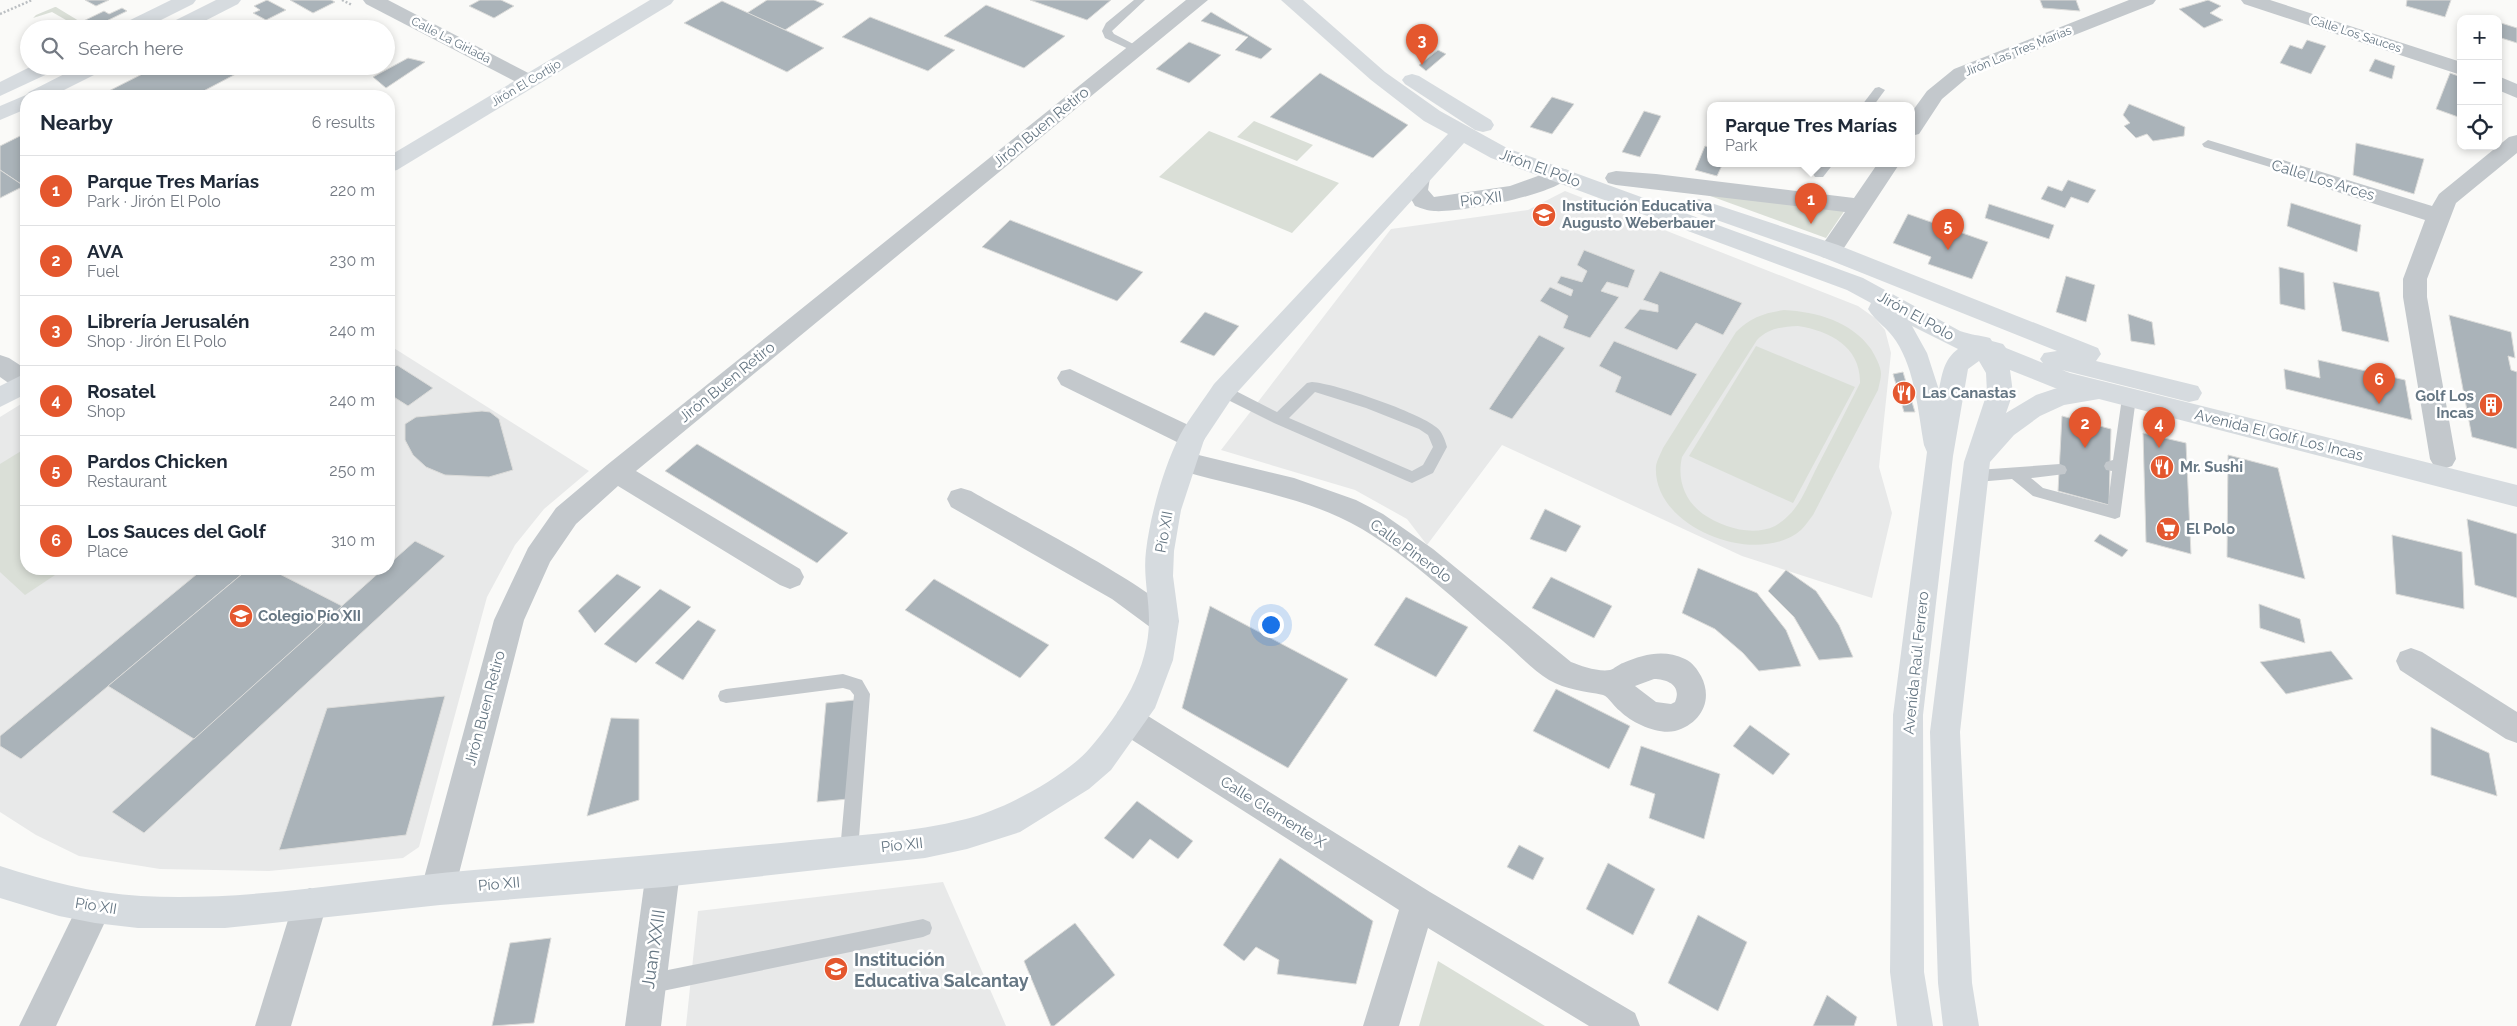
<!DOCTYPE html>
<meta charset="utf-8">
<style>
body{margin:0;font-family:Raleway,sans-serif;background:#f6f6f7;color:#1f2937}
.controls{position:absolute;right:15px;top:15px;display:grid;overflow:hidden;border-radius:10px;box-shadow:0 2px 8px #0003}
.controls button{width:45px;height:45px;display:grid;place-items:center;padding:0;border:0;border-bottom:1px solid #e0e1e3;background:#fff;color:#1f2937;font:25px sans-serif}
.you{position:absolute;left:1270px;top:624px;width:18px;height:18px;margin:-12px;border:4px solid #fff;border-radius:50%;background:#1a73e8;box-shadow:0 0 0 8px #1a73e833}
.badge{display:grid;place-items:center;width:32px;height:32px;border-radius:50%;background:#e4572e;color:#fff;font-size:16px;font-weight:700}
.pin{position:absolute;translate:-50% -41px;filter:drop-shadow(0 1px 2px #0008)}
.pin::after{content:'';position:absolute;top:26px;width:18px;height:15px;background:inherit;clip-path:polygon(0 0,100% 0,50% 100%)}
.popup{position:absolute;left:1707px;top:102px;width:208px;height:65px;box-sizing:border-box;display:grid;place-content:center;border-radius:10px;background:#fff;filter:drop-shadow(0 1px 4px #0005);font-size:16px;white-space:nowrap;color:#747a83}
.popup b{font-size:19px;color:#1f2937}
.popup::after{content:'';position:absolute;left:50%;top:100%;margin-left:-10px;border:10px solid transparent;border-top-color:#fff}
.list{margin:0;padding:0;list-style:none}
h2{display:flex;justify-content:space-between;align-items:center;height:65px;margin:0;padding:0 20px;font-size:21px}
h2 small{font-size:16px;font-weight:400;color:#747a83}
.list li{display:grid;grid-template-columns:32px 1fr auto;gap:15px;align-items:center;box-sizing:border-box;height:70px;padding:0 20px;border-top:1px solid #e0e1e3}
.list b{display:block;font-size:19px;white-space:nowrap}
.list p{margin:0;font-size:16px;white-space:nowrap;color:#747a83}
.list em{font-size:16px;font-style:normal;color:#747a83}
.icon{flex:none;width:28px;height:28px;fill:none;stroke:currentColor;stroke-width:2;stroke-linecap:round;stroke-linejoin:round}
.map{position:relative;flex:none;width:2517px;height:1026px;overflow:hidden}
.search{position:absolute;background:#fff;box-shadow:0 2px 8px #0003;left:20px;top:20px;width:375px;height:55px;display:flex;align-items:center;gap:12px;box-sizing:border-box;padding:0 18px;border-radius:28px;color:#747a83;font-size:19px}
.panel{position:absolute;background:#fff;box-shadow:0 2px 8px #0003;left:20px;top:90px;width:375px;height:485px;border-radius:20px}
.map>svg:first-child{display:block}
</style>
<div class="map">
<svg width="2517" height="1026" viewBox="0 0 2517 1026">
<rect width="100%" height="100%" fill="#fafaf8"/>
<g fill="#e8e9e9">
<polygon points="1565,191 1858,306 1875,318 1885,330 1891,353 1879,467 1892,513 1872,598 1742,556 1502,445 1427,545 1407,519 1355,490 1221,450 1391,229 1528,210"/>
<polygon points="389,345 589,471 544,509 515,545 487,597 419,847 403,858 269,871 160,869 79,856 36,835 0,812 0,417 26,401 26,569 389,569"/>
<polygon points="943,882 1006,1026 686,1026 698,911"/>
</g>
<g fill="#dadfd7" fill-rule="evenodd">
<polygon points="55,7 56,7 79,21 73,24 52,12 33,18 36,15"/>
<polygon points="1254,121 1313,145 1297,161 1237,137"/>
<polygon points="1209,131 1339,183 1292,233 1159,177"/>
<polygon points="1691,189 1845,210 1826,238"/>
<path d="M1784 310C1817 312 1851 321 1871 349 1875 356 1881 366 1881 374 1881 379 1879 385 1878 390L1813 515C1809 520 1805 526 1801 530 1757 568 1652 528 1656 466 1657 460 1661 453 1663 448L1736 332C1751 317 1764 313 1784 310ZM1798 326C1830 331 1861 347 1860 383 1845 413 1830 442 1815 471 1809 483 1803 498 1795 508 1791 514 1781 523 1775 526 1752 537 1722 527 1703 514 1684 500 1677 479 1682 457L1757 340C1769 328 1781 327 1798 326Z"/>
<polygon points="1756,346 1855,387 1793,503 1689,456"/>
<polygon points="26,448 26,569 64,569 25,595 0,572 0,464"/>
<polygon points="1438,961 1545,1026 1419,1026"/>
</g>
<g fill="#aab3b9" stroke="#dcdcda">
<polygon points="85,0 109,0 96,6"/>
<polygon points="267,0 286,10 266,20 253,13 260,10 254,6"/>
<polygon points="290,0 331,0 335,2 313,13"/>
<polygon points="480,0 501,0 514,6 494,18 469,6"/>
<polygon points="767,0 814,0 824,4 785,30 747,13"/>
<polygon points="1030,0 1111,0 1087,20"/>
<polygon points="2040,0 2076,0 2080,11 2043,8"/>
<polygon points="2208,0 2221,6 2210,13 2223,20 2204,28 2179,9"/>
<polygon points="2407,0 2451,0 2445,17 2406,6"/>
<polygon points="722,1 785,30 824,48 787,72 684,23"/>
<polygon points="986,5 1065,36 1024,68 944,36"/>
<polygon points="122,8 127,11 90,29 67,29 104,11 109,14"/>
<polygon points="1211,12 1272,49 1261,59 1235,50 1248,37 1201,21"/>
<polygon points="870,17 955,50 928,71 842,37"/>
<polygon points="2498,22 2517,28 2517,43 2498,37"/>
<polygon points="2307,40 2326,46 2311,74 2280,63 2290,45 2302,49"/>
<polygon points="1189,42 1221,55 1189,83 1156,69"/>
<polygon points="1438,50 1446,54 1426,71 1419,65"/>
<polygon points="408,58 425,62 386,88 373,77"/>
<polygon points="2375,59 2395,66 2392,79 2369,71"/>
<polygon points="158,66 251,66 194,96 99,96"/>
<polygon points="1320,73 1408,125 1373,158 1270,117"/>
<polygon points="2450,73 2461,77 2461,118 2436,109"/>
<polygon points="1552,97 1574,104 1552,134 1530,127"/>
<polygon points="2129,104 2185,127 2184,136 2153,141 2147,134 2136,138 2124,126 2130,123 2123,115"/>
<polygon points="1644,111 1661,116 1640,157 1622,152"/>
<polygon points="26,133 26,185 24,186 0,170 0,146"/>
<polygon points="2356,143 2424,159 2414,194 2353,175"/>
<polygon points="1705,146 1711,148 1711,163 1723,163 1717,176 1695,170"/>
<polygon points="0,170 24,186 0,198"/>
<polygon points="2068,180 2096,190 2088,203 2071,197 2065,208 2041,199 2048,186 2062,191"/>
<polygon points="2291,203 2361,225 2357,252 2287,226"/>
<polygon points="1989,204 2054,225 2049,239 1985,218"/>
<polygon points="1908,214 1988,242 1972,279 1928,264 1931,257 1893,243"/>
<polygon points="1010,220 1143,272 1117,301 982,247"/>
<polygon points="1584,250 1635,270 1628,288 1607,282 1601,291 1619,297 1590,338 1563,328 1568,316 1540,301 1550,287 1571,296 1573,290 1557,283 1561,276 1582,282 1587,271 1577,265"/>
<polygon points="2279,267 2304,273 2305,310 2280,304"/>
<polygon points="1660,271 1742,303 1723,335 1696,323 1677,350 1624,328 1640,309 1658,312 1658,305 1643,300"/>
<polygon points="2066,276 2095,285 2086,322 2056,312"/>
<polygon points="2333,282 2379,292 2389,342 2342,331"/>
<polygon points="1205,312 1239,326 1214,356 1180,342"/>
<polygon points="2128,314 2152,322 2155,345 2131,341"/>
<polygon points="2449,315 2511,332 2515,358 2508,356 2511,370 2517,372 2517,449 2472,437"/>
<polygon points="1539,335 1565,348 1512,419 1489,409"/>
<polygon points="1614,341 1697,374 1671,416 1615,392 1621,377 1599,366"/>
<polygon points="2318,360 2405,380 2412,420 2286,389 2284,369 2320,378"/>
<polygon points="397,365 433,388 408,406 389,394 389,371"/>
<polygon points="1903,372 1915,412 1904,412 1893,374"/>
<polygon points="482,411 490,412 499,419 513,470 489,477 445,475 426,467 413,455 405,440 405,424 416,417"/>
<polygon points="2062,416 2111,429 2109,505 2058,491"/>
<polygon points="2143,433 2186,443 2191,554 2146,542"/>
<polygon points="697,444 848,533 817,563 665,471"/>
<polygon points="2228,455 2278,468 2305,579 2227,557"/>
<polygon points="1545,509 1581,526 1566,552 1530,539"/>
<polygon points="2467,519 2517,534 2517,598 2475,585"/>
<polygon points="2100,534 2128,550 2122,557 2094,541"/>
<polygon points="2392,535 2462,552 2464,609 2396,594"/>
<polygon points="415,541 445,556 144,833 112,812 383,569 389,569 389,564"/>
<polygon points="1698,568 1757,593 1786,630 1801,666 1759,671 1743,653 1715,629 1682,613"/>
<polygon points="203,569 248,569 21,759 0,746 0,736"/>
<polygon points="248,569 270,569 342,606 194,739 108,686"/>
<polygon points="1786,570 1816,591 1839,625 1853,657 1819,660 1794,617 1768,591"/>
<polygon points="617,574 641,587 595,633 578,611"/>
<polygon points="1551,577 1612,606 1594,638 1532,608"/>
<polygon points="934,579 1049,645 1020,678 905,610"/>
<polygon points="660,589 691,607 636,663 604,644"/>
<polygon points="1406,597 1468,627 1436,677 1374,645"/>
<polygon points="2259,604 2300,619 2305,643 2260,628"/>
<polygon points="1210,606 1348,679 1288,768 1182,708"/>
<polygon points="698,620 716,630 683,680 655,663"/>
<polygon points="2331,651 2353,679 2286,694 2260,662"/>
<polygon points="1556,689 1630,726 1609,769 1533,731"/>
<polygon points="445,696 406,835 279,850 327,708"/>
<polygon points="855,700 848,799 817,802 826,703"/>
<polygon points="611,718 639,719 639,800 587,816"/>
<polygon points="1750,725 1790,754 1773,775 1733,746"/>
<polygon points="2431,727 2489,753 2497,796 2431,775"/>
<polygon points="1641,746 1720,774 1704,839 1649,818 1655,794 1630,785"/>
<polygon points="1137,801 1193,841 1178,859 1150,839 1133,859 1104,838"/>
<polygon points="1519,845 1544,858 1533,880 1507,867"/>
<polygon points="1280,858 1373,921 1356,984 1277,974 1279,960 1256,947 1244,961 1223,945"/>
<polygon points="1608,863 1655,889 1633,935 1586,909"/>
<polygon points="1698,915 1747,942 1718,1011 1668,983"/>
<polygon points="1075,923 1115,975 1054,1026 1051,1026 1024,961"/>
<polygon points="551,938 534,1023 492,1026 510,943"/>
<polygon points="1827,995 1857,1017 1854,1026 1813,1026"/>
</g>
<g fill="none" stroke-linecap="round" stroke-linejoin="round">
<g stroke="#bbbfc2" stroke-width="2.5" stroke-dasharray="2 2" stroke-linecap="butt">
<polyline points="342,0 352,5"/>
<polyline points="0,14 32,0"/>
</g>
<g fill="#c3c8cc" fill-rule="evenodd">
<polygon points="1134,0 1145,0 1112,31 1114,34 1141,48 1141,52 1137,53 1105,38 1102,31 1106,23"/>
<polygon points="1879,87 1885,90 1874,105 1862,105 1875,88"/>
<polygon points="2208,140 2287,164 2289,167 2283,171 2204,147 2202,144"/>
<polygon points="1822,163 1834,163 1823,177 1815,177 1813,174"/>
<path d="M1312 382C1334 383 1420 413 1436 427 1442 431 1445 440 1447 447L1433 473 1412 483 1407 481 1274 423 1218 395 1216 391 1218 387H1228L1277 412 1307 383ZM1315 392 1366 408 1419 429 1428 435 1433 447 1423 465 1412 471 1289 418Z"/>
<polygon points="2129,393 2136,398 2120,517 2115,519 2033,496 2012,479 1977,482 1972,480 1970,476 1972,472 1977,470 2060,464 2065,466 2067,470 2065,474 2031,478 2043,488 2108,505 2112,471 2106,470 2104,466 2106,462 2113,460 2122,398"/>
<polygon points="843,674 862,680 870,694 858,851 855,857 849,859 843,857 840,851 854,695 850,690 843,688 726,703 720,701 718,696 720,691 726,689"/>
<polygon points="923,919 930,922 932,928 930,934 923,937 648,994 641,991 638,984 641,977 648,974"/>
</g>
<g fill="#c3c8cc" fill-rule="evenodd">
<polygon points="363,0 388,0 536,77 539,81 536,85 529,87 522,85 366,4"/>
<polygon points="1186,0 1208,0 636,471 800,569 804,577 800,585 790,589 780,585 618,486 576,524 550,562 524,620 455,889 450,900 438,905 426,900 421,889 494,620 528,548 556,508 607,465"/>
<polygon points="2129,0 2156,0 2153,4 1968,77 1942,99 1919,134 1911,136 1911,113 1927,91 1954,69"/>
<polygon points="2241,0 2270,0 2461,62 2461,75 2244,4"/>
<polygon points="2498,76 2517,84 2517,98 2498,90"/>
<polygon points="2517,135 2517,153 2456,203 2427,279 2427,297 2456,459 2452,466 2443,469 2434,466 2430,459 2403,297 2403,279 2425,220 2275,172 2272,167 2275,162 2283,160 2432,206 2439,194 2509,137"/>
<polygon points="1878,163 1900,163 1838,257 1830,259 1822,257 1818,251 1845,212 1616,185 1608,183 1605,178 1608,173 1616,171 1656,174 1854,198"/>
<path d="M1560 168 1568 170 1571 175C1558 195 1458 213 1434 211 1428 211 1421 208 1415 206L1406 190 1411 173 1419 171 1427 173 1430 178 1428 190 1434 197 1510 186Z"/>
<polygon points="0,355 9,358 26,369 26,391 17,389 0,377"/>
<polygon points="1070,369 1201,431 1205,438 1201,445 1192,448 1183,445 1061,385 1057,378 1061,371"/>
<path d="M1182 451 1294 478 1356 500 1383 514 1433 549 1571 662C1581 666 1598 672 1610 670 1614 669 1619 664 1623 663 1644 654 1664 649 1685 659 1693 663 1697 669 1701 676 1714 701 1700 724 1675 731 1658 735 1632 723 1620 711 1614 707 1609 697 1603 695 1585 691 1566 690 1549 680 1533 670 1518 654 1503 641 1458 603 1414 560 1362 529 1304 495 1236 488 1173 468L1169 461 1173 454ZM1654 679C1668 679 1682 686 1675 702L1671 704 1656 702 1635 686Z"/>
<path d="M961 488 971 491C1008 513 1164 592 1179 621L1174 630 1164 633 1154 630 1112 599 951 507 947 499 951 491Z"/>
<polygon points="2411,648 2422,652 2517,712 2517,743 2506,739 2400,670 2396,661 2400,652"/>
<polygon points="1129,707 1140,711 1430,892 1635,1013 1640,1026 1589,1026 1428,928 1399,1026 1363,1026 1399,910 1118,731 1114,721 1118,711"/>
<polygon points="663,855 675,860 680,871 661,1026 625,1026 646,871 651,860"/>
<polygon points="310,888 322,893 327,904 291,1026 255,1026 293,904 298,893"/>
<polygon points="95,891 107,895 112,907 56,1026 19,1026 83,895"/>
</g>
<g fill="#d6dbdf" fill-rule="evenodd">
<polygon points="650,0 674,0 671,4 397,170 389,172 389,156"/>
<path d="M1281 0H1303L1385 72 1440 111 1507 148 1863 278 1960 331C1971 335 1979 335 1990 338L1992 341 2003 344 2006 348 2043 363 2040 359 2044 353 2057 351 1822 257 1691 211 1688 206 1691 201 1699 199 1838 245 2098 348 2101 354 2096 361 2198 386 2202 393 2198 400 2189 402 2062 370 2070 373 2517 485V507L2099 399 2064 405 2040 416 2014 435 1990 462 1960 732 1972 983 1979 1026H1943L1938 983 1930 732 1964 462 1987 393 1986 373 1979 361 1968 369 1953 456 1923 715 1924 972 1933 1026H1897L1890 972 1893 715 1927 452 1924 445C1918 411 1915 370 1896 341 1888 328 1875 321 1868 309L1871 303 1847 290 1491 158 1464 143 1232 398 1204 440 1181 510 1174 551 1173 576 1179 621 1173 660 1155 708 1111 770 1089 789 1020 832 967 849 925 858 664 887 440 905 225 928H138L95 923 59 916 0 898V866C46 881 92 893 141 896 253 902 364 879 474 870 583 861 692 852 800 841 855 835 912 833 966 819 1003 810 1065 777 1090 748 1121 712 1149 669 1149 620 1149 597 1143 575 1146 551 1150 516 1164 466 1180 435 1190 417 1203 401 1214 384L1448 134 1424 121 1371 80ZM1912 326 1958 349C1944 359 1942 374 1939 390L1927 353ZM2010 370 2055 388H2057L2036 395 2006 413 2013 393Z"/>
<polygon points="1412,74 1419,76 1491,120 1494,125 1491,130 1483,132 1475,130 1405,84 1402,80 1405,76"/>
<polygon points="26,373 26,394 0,407 0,386"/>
</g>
<g fill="#d6dbdf" fill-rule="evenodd">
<polygon points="171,0 196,0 193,4 143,29 117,29 120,25"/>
<polygon points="216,0 241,0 238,4 189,29 163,29 166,25"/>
<polygon points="32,66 59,66 56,70 0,96 0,82"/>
<polygon points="80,66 107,66 104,70 52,96 26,96 26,109 0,120 0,106 26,95 29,92"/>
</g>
</g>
<defs>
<g id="school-disc" transform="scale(1.25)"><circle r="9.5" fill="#e4572e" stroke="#fff"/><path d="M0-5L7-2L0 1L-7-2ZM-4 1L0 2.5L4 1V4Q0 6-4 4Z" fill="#fff"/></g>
<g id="restaurant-disc" transform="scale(1.25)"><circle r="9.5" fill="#e4572e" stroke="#fff"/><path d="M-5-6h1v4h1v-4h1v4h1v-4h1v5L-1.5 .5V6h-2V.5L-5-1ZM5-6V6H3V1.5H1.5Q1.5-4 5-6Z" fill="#fff"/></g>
<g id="building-disc" transform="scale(1.25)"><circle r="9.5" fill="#e4572e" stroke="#fff"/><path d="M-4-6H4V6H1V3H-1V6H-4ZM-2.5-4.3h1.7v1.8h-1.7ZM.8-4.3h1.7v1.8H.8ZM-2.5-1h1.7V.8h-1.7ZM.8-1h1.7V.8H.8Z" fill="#fff"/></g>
<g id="supermarket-disc" transform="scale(1.25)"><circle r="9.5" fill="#e4572e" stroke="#fff"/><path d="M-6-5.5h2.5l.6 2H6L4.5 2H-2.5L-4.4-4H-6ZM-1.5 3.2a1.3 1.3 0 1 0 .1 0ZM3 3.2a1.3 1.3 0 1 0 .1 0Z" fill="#fff"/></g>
</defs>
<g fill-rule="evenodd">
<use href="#school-disc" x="1544" y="215"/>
<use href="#restaurant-disc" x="1904" y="393"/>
<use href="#building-disc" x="2491" y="405"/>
<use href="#restaurant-disc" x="2162" y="467"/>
<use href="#supermarket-disc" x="2168" y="529"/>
<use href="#school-disc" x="241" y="616"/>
<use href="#school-disc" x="836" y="969"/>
</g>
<g text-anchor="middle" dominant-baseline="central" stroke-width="5" stroke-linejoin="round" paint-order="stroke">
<g font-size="12" fill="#657683" stroke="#fff">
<text transform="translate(2356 34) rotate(18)">Calle Los Sauces</text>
<text transform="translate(451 40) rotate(27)">Calle La Girlada</text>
<text transform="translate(2018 51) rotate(-22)">Jirón Las Tres Marías</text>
<text transform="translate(526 83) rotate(-31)">Jirón El Cortijo</text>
</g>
<g font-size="15" fill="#657683" stroke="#fff">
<text transform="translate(1041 127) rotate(-39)">Jirón Buen Retiro</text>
<text transform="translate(1540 168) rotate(20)">Jirón El Polo</text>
<text transform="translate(2323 180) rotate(17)">Calle Los Arces</text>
<text transform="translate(1481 199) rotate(-7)">Pío XII</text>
<text transform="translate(1916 316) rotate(29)">Jirón El Polo</text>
<text transform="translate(727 382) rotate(-39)">Jirón Buen Retiro</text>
<text transform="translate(2279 435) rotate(14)">Avenida El Golf Los Incas</text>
<text transform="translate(1164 532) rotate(-80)">Pío XII</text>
<text transform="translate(1411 551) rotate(36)">Calle Pinerolo</text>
<text transform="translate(1916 663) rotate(-84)">Avenida Raúl Ferrero</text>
<text transform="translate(485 708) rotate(-75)">Jirón Buen Retiro</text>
<text transform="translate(1273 812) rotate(32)">Calle Clemente X</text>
<text transform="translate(902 845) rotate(-6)">Pío XII</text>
<text transform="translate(499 884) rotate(-5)">Pío XII</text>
<text transform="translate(96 906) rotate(9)">Pío XII</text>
</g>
<g font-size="15" font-weight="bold" fill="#657683" stroke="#fff" text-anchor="start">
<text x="1562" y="206">Institución Educativa<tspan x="1562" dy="17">Augusto Weberbauer</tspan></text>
<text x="1922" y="393">Las Canastas</text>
<text x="2474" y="396" text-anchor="end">Golf Los<tspan x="2474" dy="17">Incas</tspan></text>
<text x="2180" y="467">Mr. Sushi</text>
<text x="2186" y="529">El Polo</text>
<text x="258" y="616">Colegio Pío XII</text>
</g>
<g font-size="18" fill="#657683" stroke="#fff">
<text transform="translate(653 949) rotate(-82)">Juan XXIII</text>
</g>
<g font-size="18" font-weight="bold" fill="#657683" stroke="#fff" text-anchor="start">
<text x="854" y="959">Institución<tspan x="854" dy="21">Educativa Salcantay</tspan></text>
</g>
</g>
</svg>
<div class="controls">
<button>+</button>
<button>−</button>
<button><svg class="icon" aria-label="locate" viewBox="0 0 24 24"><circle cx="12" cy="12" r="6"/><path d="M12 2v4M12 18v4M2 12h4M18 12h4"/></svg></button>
</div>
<div class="you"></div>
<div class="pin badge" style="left:1811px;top:224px">1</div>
<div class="popup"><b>Parque Tres Marías</b>Park</div>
<div class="pin badge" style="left:2085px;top:448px">2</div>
<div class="pin badge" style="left:1422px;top:65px">3</div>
<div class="pin badge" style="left:2159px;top:448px">4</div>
<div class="pin badge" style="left:1948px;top:250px">5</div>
<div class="pin badge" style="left:2379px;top:404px">6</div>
<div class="search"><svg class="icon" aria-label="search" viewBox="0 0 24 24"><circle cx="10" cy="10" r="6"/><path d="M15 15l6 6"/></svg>Search here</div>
<section class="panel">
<h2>Nearby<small>6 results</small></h2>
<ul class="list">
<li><span class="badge">1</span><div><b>Parque Tres Marías</b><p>Park · Jirón El Polo</p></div><em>220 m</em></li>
<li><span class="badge">2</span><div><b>AVA</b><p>Fuel</p></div><em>230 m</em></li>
<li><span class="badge">3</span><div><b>Librería Jerusalén</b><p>Shop · Jirón El Polo</p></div><em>240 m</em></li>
<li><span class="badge">4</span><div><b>Rosatel</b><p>Shop</p></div><em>240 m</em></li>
<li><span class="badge">5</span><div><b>Pardos Chicken</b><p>Restaurant</p></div><em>250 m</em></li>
<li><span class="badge">6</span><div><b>Los Sauces del Golf</b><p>Place</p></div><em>310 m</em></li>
</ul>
</section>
</div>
